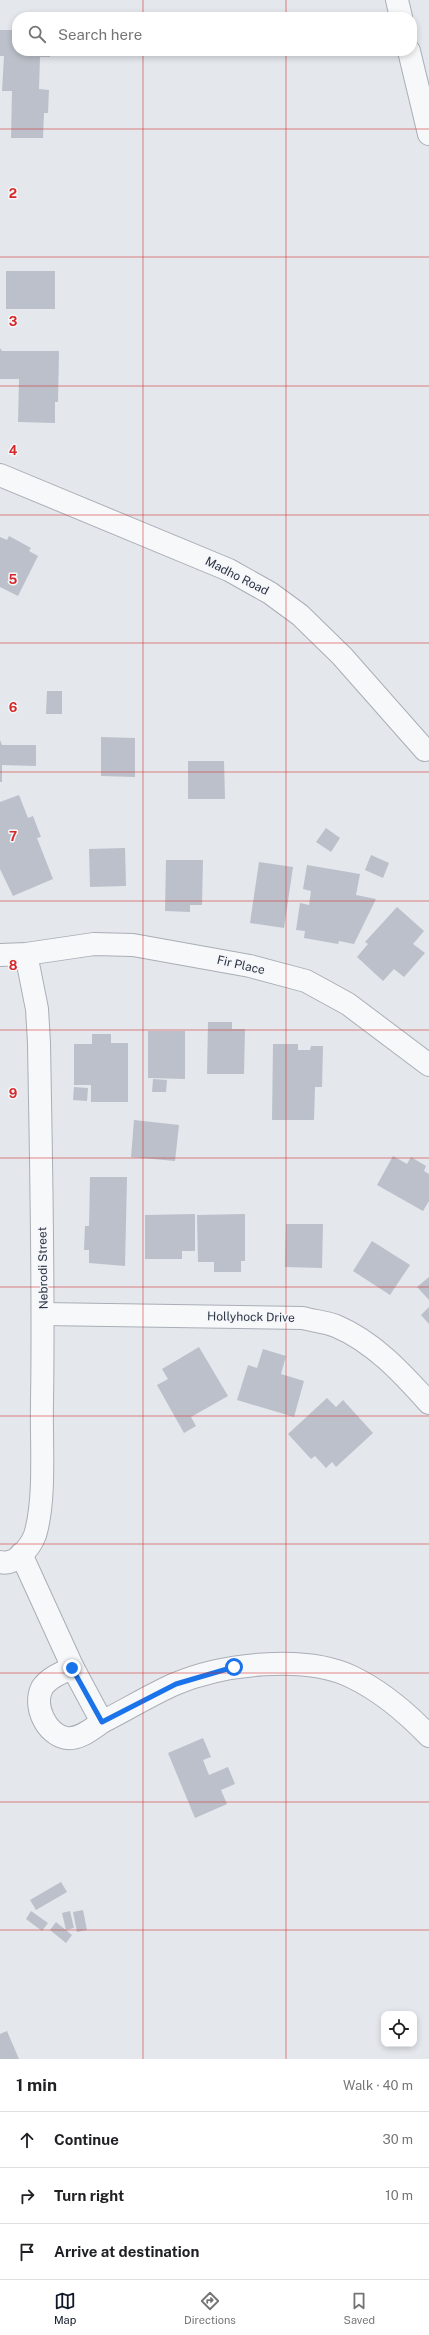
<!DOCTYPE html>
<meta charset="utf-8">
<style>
body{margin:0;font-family:"Public Sans",sans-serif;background:#f6f6f6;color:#202124}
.controls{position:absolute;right:12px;bottom:12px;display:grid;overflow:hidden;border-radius:8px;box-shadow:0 2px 6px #0003}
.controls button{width:36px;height:36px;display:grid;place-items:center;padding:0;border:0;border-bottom:1px solid #e0e0e0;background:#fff;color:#202124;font:20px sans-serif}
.stop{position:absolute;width:12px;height:12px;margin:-9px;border:3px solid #1a73e8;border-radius:50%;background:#fff}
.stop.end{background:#1a73e8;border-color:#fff;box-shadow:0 1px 4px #0008}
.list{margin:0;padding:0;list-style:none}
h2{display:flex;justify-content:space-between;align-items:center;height:52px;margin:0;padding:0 16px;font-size:17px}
h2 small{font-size:13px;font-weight:400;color:#757577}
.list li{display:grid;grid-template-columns:26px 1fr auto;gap:12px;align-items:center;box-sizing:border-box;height:56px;padding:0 16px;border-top:1px solid #e0e0e0}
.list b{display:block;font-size:15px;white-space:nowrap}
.list em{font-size:13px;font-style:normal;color:#757577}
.icon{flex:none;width:22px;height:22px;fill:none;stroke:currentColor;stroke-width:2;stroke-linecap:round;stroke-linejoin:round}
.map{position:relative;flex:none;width:429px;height:2059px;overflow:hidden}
.search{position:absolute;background:#fff;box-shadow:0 2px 6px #0003;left:12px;right:12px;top:12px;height:44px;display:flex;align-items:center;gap:10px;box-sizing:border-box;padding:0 14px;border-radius:16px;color:#757577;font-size:15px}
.sheet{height:220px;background:#fff}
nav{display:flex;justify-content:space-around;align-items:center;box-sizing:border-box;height:56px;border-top:1px solid #e0e0e0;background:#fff;font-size:11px;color:#757577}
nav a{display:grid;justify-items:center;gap:2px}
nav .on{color:#111827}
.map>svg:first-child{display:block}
</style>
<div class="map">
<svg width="429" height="2059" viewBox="0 0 429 2059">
<rect width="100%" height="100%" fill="#e4e7ec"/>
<g fill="#bbc0ca">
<polygon points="0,30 17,30 17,51 50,51 50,57 40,57 39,89 49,90 48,113 44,113 43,138 11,138 12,91 2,91 4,56 0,56"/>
<rect x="6" y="271" width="49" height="38"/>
<polygon points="0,348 2,351 59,351 58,402 55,402 55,423 18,422 19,379 0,379"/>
<polygon points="9,536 31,548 29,551 38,556 18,596 0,587 0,537 7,540"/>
<polygon points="47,691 62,691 62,714 46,714"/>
<polygon points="101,737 135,738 135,777 101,776"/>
<polygon points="0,740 2,745 36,745 36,766 2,765 2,782 0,782"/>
<polygon points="188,761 224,761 225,799 188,799"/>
<polygon points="19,795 28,818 33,816 41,837 37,838 53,879 13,896 0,869 0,802"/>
<polygon points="326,828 340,838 331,852 316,842"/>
<polygon points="125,848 126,886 90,887 89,849"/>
<polygon points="371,855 389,863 383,878 365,870"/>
<polygon points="166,860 203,860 202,905 190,905 190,912 165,911"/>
<polygon points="259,862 293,867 284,928 250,923"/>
<polygon points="307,865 360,874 356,895 376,899 354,944 339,941 338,944 304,938 305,931 296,930 300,903 309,905 311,891 303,889"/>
<polygon points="397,907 424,931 413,944 425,953 404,977 394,969 383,981 357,957 368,944 365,942"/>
<polygon points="208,1022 232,1022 232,1029 245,1029 244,1074 207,1074"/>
<polygon points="148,1031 185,1031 185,1079 148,1078"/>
<polygon points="92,1034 111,1034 111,1043 128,1043 128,1102 91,1102 91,1085 74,1085 74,1044 92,1044"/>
<polygon points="273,1044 298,1044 298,1050 310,1050 311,1046 323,1046 322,1087 315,1087 314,1120 272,1120"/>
<polygon points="153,1079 167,1080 166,1092 152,1092"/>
<polygon points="74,1087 88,1088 87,1101 73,1100"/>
<polygon points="134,1120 179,1125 175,1161 131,1157"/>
<polygon points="393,1156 407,1164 411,1157 426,1166 424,1171 429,1174 429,1201 423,1211 377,1185"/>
<polygon points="90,1177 127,1177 125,1266 89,1263 89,1250 84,1250 85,1226 89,1226"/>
<polygon points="195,1214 195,1251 182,1251 182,1259 145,1259 145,1215"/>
<polygon points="245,1214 245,1261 241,1261 241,1272 214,1272 214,1262 198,1262 197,1215"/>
<polygon points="286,1224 323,1224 322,1268 285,1267"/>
<polygon points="372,1241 410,1265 390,1295 353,1271"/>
<polygon points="429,1277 429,1300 417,1287"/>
<polygon points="429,1307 429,1324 421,1315"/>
<polygon points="199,1347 228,1396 191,1417 196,1426 184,1433 157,1385 168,1379 162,1369"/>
<polygon points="263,1349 286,1356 281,1374 304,1381 294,1417 237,1400 248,1365 257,1368"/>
<polygon points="327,1398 336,1407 343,1400 373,1433 336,1467 332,1462 326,1468 315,1456 311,1459 288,1434"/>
<polygon points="203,1738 211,1757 203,1760 209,1775 228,1767 235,1784 221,1790 227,1804 195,1818 168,1753"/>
<polygon points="61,1882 67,1892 36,1910 30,1900"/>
<polygon points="83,1910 87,1930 77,1932 73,1912"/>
<polygon points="31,1911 48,1923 42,1931 26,1919"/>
<polygon points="70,1911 74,1928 66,1930 62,1913"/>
<polygon points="56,1922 72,1935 66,1943 50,1930"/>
<polygon points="7,2031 19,2059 0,2059 0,2034"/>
</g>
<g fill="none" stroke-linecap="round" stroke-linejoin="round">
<g stroke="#a9aeb7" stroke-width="24">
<g id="minor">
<polyline points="397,0 401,17"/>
<polyline points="409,51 429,134"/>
<polyline points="0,475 229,570 270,593 300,615 342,656 425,750"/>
<polyline points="0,955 26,954 94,944 133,945 250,966 306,981 348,1004 429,1065"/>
<path d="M43 1314 303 1318C314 1321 326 1322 336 1326 374 1342 403 1374 429 1403"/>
<path d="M21 1554 73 1668 102 1722C126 1710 150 1695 175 1684 222 1664 305 1654 352 1677 381 1691 407 1713 429 1736"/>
<path d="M0 1562C15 1566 30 1548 35 1535 46 1499 41 1441 42 1402 44 1283 41 1163 39 1043L37 1009 26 954"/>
<path d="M73 1668C62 1672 48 1678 42 1688 33 1706 46 1734 66 1738 79 1740 92 1729 102 1722"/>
</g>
</g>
<use href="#minor" stroke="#f7f8fa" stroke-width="22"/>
</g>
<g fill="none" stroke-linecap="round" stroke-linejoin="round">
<polyline stroke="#1a73e8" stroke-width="5" points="72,1668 102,1722 176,1684 234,1667"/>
</g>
<path fill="none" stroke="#d62828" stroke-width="1" stroke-opacity="0.55" d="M143 0V17M286 0V17M143 51V2059M286 51V2059M0 129H429M0 257H429M0 386H429M0 515H429M0 643H429M0 772H429M0 901H429M0 1030H429M0 1158H429M0 1287H429M0 1416H429M0 1544H429M0 1673H429M0 1802H429M0 1930H429"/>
<g text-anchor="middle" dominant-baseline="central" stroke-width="3" stroke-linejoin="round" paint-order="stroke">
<g font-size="12" fill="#2b3445" stroke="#f4f6f9">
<text transform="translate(237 576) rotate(27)">Madho Road</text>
<text transform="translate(241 965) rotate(13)">Fir Place</text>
<text transform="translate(43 1268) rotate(-91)">Nebrodi Street</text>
<text transform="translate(251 1317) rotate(1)">Hollyhock Drive</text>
</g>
</g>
<g font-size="13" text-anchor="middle" font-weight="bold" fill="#d62828" stroke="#f4f6f9" stroke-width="3" stroke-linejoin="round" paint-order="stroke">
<text x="13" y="198">2</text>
<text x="13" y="326">3</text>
<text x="13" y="455">4</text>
<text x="13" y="584">5</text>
<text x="13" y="712">6</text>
<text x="13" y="841">7</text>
<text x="13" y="970">8</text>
<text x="13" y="1098">9</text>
</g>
</svg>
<div class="controls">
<button><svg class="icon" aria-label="locate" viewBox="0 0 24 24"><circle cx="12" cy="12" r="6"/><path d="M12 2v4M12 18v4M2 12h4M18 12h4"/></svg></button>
</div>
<div class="stop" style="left:234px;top:1667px"></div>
<div class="stop end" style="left:72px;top:1668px"></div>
<div class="search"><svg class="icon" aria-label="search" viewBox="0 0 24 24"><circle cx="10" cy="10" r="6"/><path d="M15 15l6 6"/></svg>Search here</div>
</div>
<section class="sheet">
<h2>1 min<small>Walk · 40 m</small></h2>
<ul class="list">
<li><svg class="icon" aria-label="ahead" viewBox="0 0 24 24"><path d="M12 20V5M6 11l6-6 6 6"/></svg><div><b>Continue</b></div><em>30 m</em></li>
<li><svg class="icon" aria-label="right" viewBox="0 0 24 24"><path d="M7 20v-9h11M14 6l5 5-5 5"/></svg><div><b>Turn right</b></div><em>10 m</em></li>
<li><svg class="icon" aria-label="arrive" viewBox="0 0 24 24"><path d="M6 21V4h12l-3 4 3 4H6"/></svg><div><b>Arrive at destination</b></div></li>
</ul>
</section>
<nav>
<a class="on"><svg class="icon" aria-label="map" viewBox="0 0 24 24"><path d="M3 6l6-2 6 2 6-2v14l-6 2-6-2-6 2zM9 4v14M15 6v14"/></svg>Map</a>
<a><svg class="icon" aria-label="directions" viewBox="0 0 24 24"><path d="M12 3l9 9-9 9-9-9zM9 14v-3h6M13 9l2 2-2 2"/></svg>Directions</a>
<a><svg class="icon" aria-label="saved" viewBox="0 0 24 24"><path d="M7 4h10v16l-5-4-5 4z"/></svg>Saved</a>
</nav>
